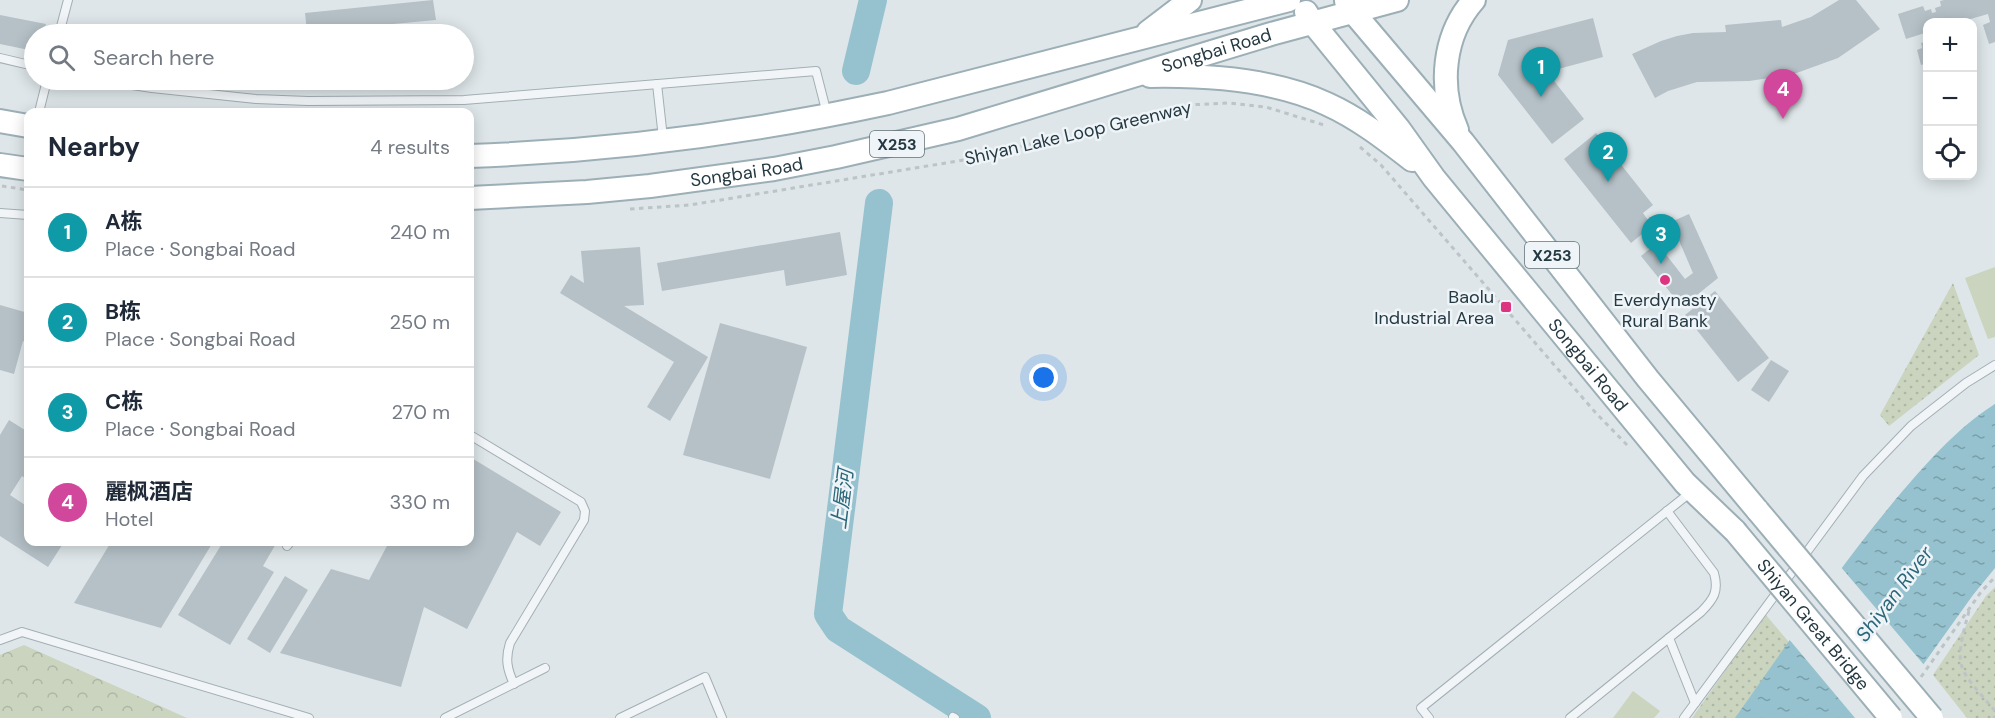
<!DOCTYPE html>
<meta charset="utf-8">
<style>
body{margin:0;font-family:"DM Sans","Noto Sans SC",sans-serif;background:#f2f2f3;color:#1f2937}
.controls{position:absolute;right:18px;top:18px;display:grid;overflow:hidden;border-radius:12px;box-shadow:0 3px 15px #0003}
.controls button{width:54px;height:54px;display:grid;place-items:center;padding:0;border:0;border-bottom:2px solid #e0e1e3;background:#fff;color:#1f2937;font:30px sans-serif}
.you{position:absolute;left:1044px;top:378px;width:21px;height:21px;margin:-15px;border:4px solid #fff;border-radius:50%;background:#1a73e8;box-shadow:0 0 0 9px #1a73e833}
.badge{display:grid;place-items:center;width:39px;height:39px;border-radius:50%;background:#dd3482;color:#fff;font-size:20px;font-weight:700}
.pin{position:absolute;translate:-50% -50px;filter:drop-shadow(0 2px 3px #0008)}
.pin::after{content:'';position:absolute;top:32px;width:21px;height:18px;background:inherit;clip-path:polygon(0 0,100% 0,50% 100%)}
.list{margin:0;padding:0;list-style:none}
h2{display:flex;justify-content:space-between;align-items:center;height:78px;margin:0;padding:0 24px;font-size:26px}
h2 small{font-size:20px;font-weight:400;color:#747a83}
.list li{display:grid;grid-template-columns:39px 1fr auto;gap:18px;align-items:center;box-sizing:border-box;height:90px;padding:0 24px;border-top:2px solid #e0e1e3}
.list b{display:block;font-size:22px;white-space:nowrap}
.list p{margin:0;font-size:20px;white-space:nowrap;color:#747a83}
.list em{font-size:20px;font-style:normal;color:#747a83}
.icon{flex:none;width:33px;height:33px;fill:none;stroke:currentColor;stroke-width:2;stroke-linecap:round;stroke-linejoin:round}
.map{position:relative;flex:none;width:1995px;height:718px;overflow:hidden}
.search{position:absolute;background:#fff;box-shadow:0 3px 15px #0003;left:24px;top:24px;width:450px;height:66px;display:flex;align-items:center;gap:15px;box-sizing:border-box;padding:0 21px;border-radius:33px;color:#747a83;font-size:22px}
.panel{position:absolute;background:#fff;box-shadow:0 3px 15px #0003;left:24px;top:108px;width:450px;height:438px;border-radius:12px}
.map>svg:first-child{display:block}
</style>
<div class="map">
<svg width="1995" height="718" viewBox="0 0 1995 718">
<defs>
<pattern id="grass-dots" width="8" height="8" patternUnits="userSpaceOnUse" patternTransform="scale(1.5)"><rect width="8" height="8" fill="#cbd4be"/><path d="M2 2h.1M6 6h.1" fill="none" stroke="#aeb7a4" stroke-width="1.8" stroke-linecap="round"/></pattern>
<pattern id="forest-crowns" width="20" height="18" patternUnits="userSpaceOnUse" patternTransform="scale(1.5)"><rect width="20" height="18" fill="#cbd4be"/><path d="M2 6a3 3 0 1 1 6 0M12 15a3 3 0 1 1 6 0" fill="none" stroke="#aeb7a4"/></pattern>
<pattern id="water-ripples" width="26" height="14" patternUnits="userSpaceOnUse" patternTransform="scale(1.5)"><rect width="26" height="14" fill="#95c2ce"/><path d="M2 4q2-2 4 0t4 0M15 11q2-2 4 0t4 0" fill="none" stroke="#799fa9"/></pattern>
</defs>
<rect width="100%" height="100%" fill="#dee6e9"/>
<g fill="url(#grass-dots)">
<polygon points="1953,283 1979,355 1889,426 1880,415"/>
<polygon points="1995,587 1995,718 1967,718 1933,675 1986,596"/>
<polygon points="1765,614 1854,718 1692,718"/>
</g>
<polygon fill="url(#forest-crowns)" points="24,645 187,718 0,718 0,655"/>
<g fill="#cbd4be">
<polygon points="1995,267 1995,337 1988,339 1965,278"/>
<polygon points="1633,691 1660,711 1654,718 1613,718"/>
</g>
<path fill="url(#water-ripples)" d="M1995 404V568L1973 595 1885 718H1735C1786 646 1835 573 1891 505 1922 468 1954 430 1995 404Z"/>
<polygon fill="#dee6e9" points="1840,566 1925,666 1888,718 1855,718 1788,638"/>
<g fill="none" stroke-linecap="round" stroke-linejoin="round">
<g stroke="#95c2ce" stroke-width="28">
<polyline points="856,71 873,0"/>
<polyline points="879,203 828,614 838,629 977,718"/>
</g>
</g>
<g fill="#b5c1c7">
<polygon points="433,0 436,20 307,32 305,13"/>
<polygon points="1839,0 1856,0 1880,29 1838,58 1791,75 1749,81 1697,82 1668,91 1655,98 1632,54 1661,41 1677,36 1693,33 1726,32 1725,25 1781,20 1782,27 1811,17"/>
<polygon points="1944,0 1995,0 1995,42 1989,44 1983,25 1990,22 1988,14 1960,22 1928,22 1928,32 1906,39 1898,14 1923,6 1925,11 1931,9 1932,13 1936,12 1935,8 1941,6 1940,1"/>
<polygon points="0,15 46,24 43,34 34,34 34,51 0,44"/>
<polygon points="1593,18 1603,57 1547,72 1584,119 1552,144 1498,75 1508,40"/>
<polygon points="73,30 101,33 101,34 72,34"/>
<polygon points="1928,41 1928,63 1921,65 1917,50 1922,48 1921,43"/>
<polygon points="1596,133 1653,205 1643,213 1652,226 1631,243 1564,159"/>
<polygon points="1689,214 1718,278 1682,307 1641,256 1657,243 1685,279 1693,273 1671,222"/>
<polygon points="840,232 847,275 786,286 784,270 662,291 657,263"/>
<polygon points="640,247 644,305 624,306 708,357 670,421 647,407 674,362 560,293 571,275 584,283 581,251"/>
<polygon points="1715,291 1769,358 1738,382 1685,315"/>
<polygon points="0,305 28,313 28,343 23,341 14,374 0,370"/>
<polygon points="720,323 807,347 770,479 683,455"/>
<polygon points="1771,360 1789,371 1769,402 1751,390"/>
<polygon points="9,420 28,432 28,480 22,476 10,495 28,507 28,542 64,542 48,567 0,536 0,435"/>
<polygon points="470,457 561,512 540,546 517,532 467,629 424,607 401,687 280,653 331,569 369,580 389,542 470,542"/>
<polygon points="111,542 213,542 161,628 74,603"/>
<polygon points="223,542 277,542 263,566 274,572 230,645 178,615"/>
<polygon points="285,576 308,590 270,653 247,639"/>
</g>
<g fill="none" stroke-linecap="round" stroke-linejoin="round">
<g stroke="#a3afb4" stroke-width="10">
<g id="service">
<polyline points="59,34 68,0"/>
<polyline points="0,58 34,66"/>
<polyline points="99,80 152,88 256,99 308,101 464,100 816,71 827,114"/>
<polyline points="657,84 663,138"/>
<polyline points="39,112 47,80"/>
<polyline points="0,213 28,215"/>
<path d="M470 435 581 502 585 511 584 520 510 643C505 659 507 669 514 684"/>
<polyline points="287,546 290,542"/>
<polyline points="1669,638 1695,703"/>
<polyline points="0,640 22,632 309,718"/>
<polyline points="953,717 955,718"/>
<polyline points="445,718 545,668"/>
<polyline points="620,718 705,677 722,718"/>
<polyline points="1429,718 1421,708 1691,492"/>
<path d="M1570 718 1701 612C1714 599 1719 591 1714 573L1667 511"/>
<polyline points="1684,718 1863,476 1911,426 1966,383 1995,365"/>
</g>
</g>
<g stroke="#9cafb6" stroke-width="26">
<g id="primary">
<polyline points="1346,1 1353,12 1463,142 1648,379 1758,511"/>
<path id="s1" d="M1306 12 1312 22 1399 129 1434 178 1685 483 1735 531"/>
<polyline points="1148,32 1190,0"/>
<path d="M1150 76C1206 75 1276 80 1327 104 1358 118 1385 139 1412 160"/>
<polyline points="0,121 28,126"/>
<path d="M1457 130C1438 87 1443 35 1474 0"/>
<path d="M470 156C612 151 749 133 888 103L1289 0"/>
<polyline points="0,165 28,169"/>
<path id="s2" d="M470 198 587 192 650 186 774 169 836 157 958 129 1271 34 1397 0"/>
</g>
</g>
<g stroke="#bcc4c8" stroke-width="3" stroke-dasharray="4.5 4.5" stroke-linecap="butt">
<polyline points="1360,147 1381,165 1595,412 1628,446"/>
<polyline points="2,186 28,190"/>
<polyline points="630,209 690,205 970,159 1187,105 1229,103 1266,107 1324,125"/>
<path d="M1969 611C1953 670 1957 666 1995 711"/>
<polyline points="1921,677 1981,592 1995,577"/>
<polyline points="1994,718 1995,716"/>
</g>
<use href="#service" stroke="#f1f5f7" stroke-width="8"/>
<use href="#primary" stroke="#fff" stroke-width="22"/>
<g stroke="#9cafb6" stroke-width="26" stroke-linecap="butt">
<g id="primary-bridge">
<polyline points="1758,511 1932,718"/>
<path id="s3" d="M1735 531 1891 718"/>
</g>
</g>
<use href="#primary-bridge" stroke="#fff" stroke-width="22"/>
</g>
<g fill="#dd3482" stroke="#eef4f7" stroke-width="2">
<circle cx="1665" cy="280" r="6"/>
<rect x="1500" y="301" width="12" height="12" rx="3"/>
</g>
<g text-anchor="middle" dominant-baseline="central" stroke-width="5" stroke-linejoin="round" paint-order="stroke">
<g fill="#eef4f7" stroke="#617178" stroke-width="1.5">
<rect x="870" y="131" width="54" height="26" rx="4.5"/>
<rect x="1525" y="242" width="54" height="26" rx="4.5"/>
</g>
<g font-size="16" font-weight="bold" fill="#253942">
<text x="897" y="144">X253</text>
<text x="1552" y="255">X253</text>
</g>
<g font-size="18" fill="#253942" stroke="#eef4f7">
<text stroke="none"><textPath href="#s2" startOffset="764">Songbai Road</textPath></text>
<text transform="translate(1078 133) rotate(-13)">Shiyan Lake Loop Greenway</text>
<text stroke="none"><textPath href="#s2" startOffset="278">Songbai Road</textPath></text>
<text stroke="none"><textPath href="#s1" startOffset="452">Songbai Road</textPath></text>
<text stroke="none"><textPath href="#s3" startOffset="122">Shiyan Great Bridge</textPath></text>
</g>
<g font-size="18" fill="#253942" stroke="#eef4f7" text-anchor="end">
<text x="1494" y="297">Baolu<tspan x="1494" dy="21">Industrial Area</tspan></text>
<text x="1665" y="300" text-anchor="middle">Everdynasty<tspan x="1665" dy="21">Rural Bank</tspan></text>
</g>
<g font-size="20" font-style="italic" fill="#2b677a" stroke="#eef4f7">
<text transform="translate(842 499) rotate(-83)">上屋河</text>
<text transform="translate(1894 594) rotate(-53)">Shiyan River</text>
</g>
</g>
</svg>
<div class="controls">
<button>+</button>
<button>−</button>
<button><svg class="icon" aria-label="locate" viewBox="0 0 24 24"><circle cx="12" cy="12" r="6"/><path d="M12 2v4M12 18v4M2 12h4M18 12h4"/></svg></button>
</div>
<div class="you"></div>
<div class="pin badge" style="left:1541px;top:97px;background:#0f9aa8">1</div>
<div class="pin badge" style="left:1608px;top:182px;background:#0f9aa8">2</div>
<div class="pin badge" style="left:1661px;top:264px;background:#0f9aa8">3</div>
<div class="pin badge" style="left:1783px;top:119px;background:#d1479c">4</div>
<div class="search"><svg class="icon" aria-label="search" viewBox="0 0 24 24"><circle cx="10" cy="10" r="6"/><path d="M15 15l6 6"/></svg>Search here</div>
<section class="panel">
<h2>Nearby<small>4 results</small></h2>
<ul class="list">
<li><span class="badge" style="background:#0f9aa8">1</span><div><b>A栋</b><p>Place · Songbai Road</p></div><em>240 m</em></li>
<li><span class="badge" style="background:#0f9aa8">2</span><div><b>B栋</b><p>Place · Songbai Road</p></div><em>250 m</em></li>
<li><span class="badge" style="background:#0f9aa8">3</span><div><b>C栋</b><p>Place · Songbai Road</p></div><em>270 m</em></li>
<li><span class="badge" style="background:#d1479c">4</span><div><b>麗枫酒店</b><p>Hotel</p></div><em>330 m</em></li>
</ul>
</section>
</div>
